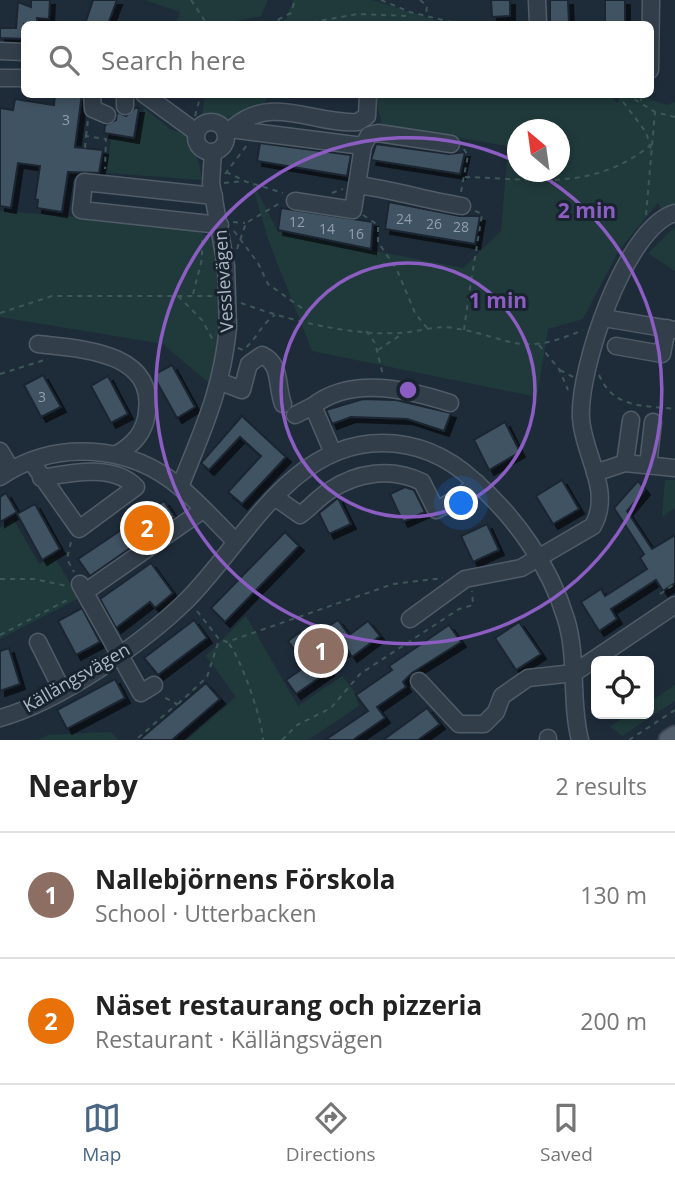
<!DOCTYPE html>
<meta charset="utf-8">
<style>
body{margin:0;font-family:"Open Sans",sans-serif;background:#f2f2f2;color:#222}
.controls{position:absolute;right:21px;bottom:21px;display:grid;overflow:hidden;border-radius:10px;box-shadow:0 4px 10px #0003}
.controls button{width:63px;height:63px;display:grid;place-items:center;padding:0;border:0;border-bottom:2px solid #e0e0e0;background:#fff;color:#222;font:35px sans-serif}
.compass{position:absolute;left:507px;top:119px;width:63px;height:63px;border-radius:50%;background:#fff;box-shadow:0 4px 10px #0003;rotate:331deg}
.you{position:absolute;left:462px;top:504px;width:24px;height:24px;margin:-18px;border:5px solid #fff;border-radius:50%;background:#1a73e8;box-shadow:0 0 0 10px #1a73e833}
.badge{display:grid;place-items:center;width:46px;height:46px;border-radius:50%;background:#496685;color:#fff;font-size:23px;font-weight:700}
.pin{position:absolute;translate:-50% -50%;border:4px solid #fff;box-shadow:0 2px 7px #0006}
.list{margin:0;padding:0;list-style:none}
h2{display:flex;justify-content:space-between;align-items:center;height:91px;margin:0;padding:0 28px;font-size:30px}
h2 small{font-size:23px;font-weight:400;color:#767676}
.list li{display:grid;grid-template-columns:46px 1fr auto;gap:21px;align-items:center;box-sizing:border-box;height:126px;padding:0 28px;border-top:2px solid #e0e0e0}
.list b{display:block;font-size:26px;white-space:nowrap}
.list p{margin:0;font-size:23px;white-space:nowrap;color:#767676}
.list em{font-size:23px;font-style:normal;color:#767676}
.icon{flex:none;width:38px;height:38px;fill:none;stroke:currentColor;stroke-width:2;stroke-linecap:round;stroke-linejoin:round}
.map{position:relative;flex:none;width:675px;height:740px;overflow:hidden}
.search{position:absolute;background:#fff;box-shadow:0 4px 10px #0003;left:21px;right:21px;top:21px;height:77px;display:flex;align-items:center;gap:18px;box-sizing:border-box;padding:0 24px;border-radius:10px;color:#767676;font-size:26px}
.sheet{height:343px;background:#fff}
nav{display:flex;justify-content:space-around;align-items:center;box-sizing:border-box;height:98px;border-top:2px solid #e0e0e0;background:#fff;font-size:19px;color:#767676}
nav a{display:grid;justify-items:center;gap:4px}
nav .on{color:#496685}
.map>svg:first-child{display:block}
</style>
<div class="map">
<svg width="675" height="740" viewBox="0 0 675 740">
<defs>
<filter id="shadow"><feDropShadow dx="5" dy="5" stdDeviation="0" flood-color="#0009"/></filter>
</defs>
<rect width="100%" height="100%" fill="#1e2c3a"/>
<g fill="#203a3b" fill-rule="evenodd">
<polygon points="145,0 268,0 261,16 222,24 176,24 180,12"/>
<polygon points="293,0 372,0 447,24 280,24 285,22"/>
<path d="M609 94 617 103 622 95 636 94 667 105 675 102V207L662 210 658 203 619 250 583 319 548 329 537 397 312 351 269 242 250 177 278 232 463 268 501 231 508 146 382 125 375 95ZM518 130H560V172H518Z"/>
<polygon points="205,95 269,95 264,104 229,122 215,118 205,119 202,115"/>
<polygon points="144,108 170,129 186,135 199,163 202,180 107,173 111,138 136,139"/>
<polygon points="0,211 188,226 209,237 217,254 222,331 209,383 163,344 0,317"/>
<polygon points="675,227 675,271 648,253"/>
<polygon points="665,480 675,480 675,508 662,517"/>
<polygon points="14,520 39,564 55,558 79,598 0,639 0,528"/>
<polygon points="246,616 298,706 342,676 354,691 359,706 308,740 187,740 236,697 206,656"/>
<polygon points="675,685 675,701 622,736 610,726 630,714 649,714 649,702"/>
<polygon points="111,732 118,740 38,740 48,735"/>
</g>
<g fill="#415262" stroke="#1a2530" stroke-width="2" filter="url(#shadow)">
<polygon points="31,0 50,0 49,19 37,18 37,24 24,24 24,39 0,38 0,28 16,28 18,2 31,7"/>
<polygon points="93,0 117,0 108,24 85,24"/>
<polygon points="491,0 510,0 510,16 492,17"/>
<polygon points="550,0 568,0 569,24 550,24"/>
<rect x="605" y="0" width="20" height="24"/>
<polygon points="55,94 82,94 75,147 103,150 99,173 68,172 62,212 37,208 38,200 35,199 40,166 18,163 11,208 0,206 0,108 13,110 15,99 54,105"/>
<polygon points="135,108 139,108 134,138 104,133 105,125 116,120 117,112 126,116"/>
<polygon points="260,143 351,155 347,176 257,161"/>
<polygon points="376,144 449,154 465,152 460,174 371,160"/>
<polygon points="389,202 460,216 480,216 475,244 385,229"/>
<polygon points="281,208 373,222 371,249 278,230"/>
<polygon points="172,365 195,407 177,418 153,375"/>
<polygon points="43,375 61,407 41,417 24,385"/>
<polygon points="108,376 128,414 111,423 91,386"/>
<polygon points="363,399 396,400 451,413 444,431 407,419 351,417 332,424 326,410"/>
<polygon points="242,416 286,457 242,504 228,492 261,456 240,437 209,470 201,463"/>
<polygon points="505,422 520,452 489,470 474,440"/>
<polygon points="562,480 579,509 553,524 536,496"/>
<polygon points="638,481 645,490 627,511 652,549 675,535 675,583 663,591 656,580 611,609 617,619 599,631 581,602 601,589 605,596 647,569 640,558 644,554 614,508"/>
<polygon points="405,487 414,490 425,512 403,522 390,494"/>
<polygon points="6,493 17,512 0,522 0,497"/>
<polygon points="338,498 351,524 329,534 319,513"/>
<polygon points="164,501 175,517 90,576 78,559"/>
<polygon points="35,504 60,549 42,560 17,514"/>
<polygon points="487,524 499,550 473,562 461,536"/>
<polygon points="285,532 299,546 225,622 211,608"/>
<polygon points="151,563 173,593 155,608 150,602 116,628 100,599"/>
<polygon points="82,608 100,642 76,655 58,621"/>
<polygon points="194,620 207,638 158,675 144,658"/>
<polygon points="338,620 349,635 368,621 380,636 352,657 347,649 325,665 329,671 296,694 286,680 306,666 288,641 300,632 315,653 334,639 326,628"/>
<polygon points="519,622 541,654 516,670 495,638"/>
<polygon points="449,625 461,642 412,673 403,682 406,687 377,707 385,718 353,740 325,740 368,711 356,695 392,670 389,666"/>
<polygon points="9,648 20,684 0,691 0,651"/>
<polygon points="115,679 125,698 67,729 57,710"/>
<polygon points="206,683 220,699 172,740 139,740"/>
<polygon points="427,708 440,724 418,740 383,740"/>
</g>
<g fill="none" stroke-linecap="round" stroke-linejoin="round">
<g stroke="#505c68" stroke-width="19">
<g id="minor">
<polyline points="537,0 538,24"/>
<polyline points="0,51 24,52"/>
<polyline points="650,70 651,0"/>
<polyline points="0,78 24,78"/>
<polyline points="92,94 93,109 107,115"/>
<polyline points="144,94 196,132"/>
<polyline points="125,106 125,94"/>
<circle cx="211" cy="137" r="15"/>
<path d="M234 127C272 94 315 125 358 122L367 116 368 94"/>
<polyline points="230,129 363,146"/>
<polyline points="213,152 211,183 226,266"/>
<path d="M358 185C394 190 426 200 462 206"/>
<polyline points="214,196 84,182 81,210 220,225"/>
<polyline points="295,201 353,210 363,146 369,135 378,133 451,144"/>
<polyline points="604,318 675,330"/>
<path d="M38 344C80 349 155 351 147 412 145 432 134 444 117 454"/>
<polyline points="616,346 662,354 667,328"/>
<path d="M221 382 242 390 249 364 262 355C282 364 276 386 283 404"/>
<polyline points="295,415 313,406"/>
<polyline points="0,451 11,469"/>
<path d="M333 453 313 406C351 376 407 389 450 403"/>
<path d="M31 461 79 529 136 487C113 463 70 473 41 478"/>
<polyline points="625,463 631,420"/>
<polyline points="648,465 653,422"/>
<polyline points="595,473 625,463 675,468"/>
<path d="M0 477C55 439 130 444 181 488 200 504 217 523 235 541"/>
<path d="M180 487C203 429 222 390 228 327"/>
<path d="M276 498 300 515C310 508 318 498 329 491 357 472 392 467 422 482L436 510 459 498 477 483"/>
<polyline points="80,584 141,693 154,685"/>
<polyline points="85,592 203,510"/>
<path d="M410 619 465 579 521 568 593 526C613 490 583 455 581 418 578 370 625 227 675 213"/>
<polyline points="38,642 62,690"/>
<polyline points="419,681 459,724 484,724 496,712 502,696 528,678 574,673 675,605"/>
<path d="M0 718C59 702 143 643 187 600 244 543 290 443 382 443 418 443 447 456 473 480 515 516 550 566 566 619 578 658 570 701 580 740"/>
<polyline points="548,740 548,738"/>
</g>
</g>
<g stroke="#3c4753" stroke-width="23">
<polyline id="major" points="669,740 675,736"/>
</g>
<g stroke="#3e5758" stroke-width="2" stroke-dasharray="5 5" stroke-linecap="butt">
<polyline points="191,0 207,24"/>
<polyline points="381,0 410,12 459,24"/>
<polyline points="420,0 427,6 426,15"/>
<polyline points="269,24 291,13 295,0"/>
<polyline points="276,24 279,20 294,24"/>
<polyline points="302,24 358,14 407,16 410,12"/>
<polyline points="617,94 646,132 652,152"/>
<polyline points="626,94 655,112 675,117"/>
<polyline points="641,101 642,94"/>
<polyline points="195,116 201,94"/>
<polyline points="86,136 88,120"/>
<polyline points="85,148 86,136 106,139 105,169"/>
<polyline points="226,172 243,180"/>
<polyline points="225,174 247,145"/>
<path d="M465 177C536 179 595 192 653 143"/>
<polyline points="224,183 244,181 283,193"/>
<polyline points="461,192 468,155 463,148"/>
<polyline points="332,193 343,189"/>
<polyline points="363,215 378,225 378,242 397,270 415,313 427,328"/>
<polyline points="646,215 655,112"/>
<polyline points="233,222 245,223"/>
<polyline points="234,231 258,263 268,284 306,311 309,321"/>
<polyline points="237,249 246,223 280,203"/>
<polyline points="193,294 202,259 202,238"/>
<polyline points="178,296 202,320 213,340"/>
<path d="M241 303C287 320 351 336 400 333 418 332 436 325 453 328 514 338 518 358 583 330"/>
<polyline points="0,313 52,296 213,296"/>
<path d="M464 330C469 291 476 253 482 214L473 210"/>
<polyline points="366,331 375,343 383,375"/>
<polyline points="539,345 559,369 568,390"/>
<path d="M238 348 243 350C257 339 261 324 275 315"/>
<polyline points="378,350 402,334"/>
<polyline points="560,370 573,377"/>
<polyline points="0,374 48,359"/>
<path d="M599 375C614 409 643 405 675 409"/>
<polyline points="71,542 67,559 74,572"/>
<polyline points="0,579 34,579 67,586"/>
<polyline points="660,594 675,584"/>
<polyline points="197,611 219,639 227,642 393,584 443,578"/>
<polyline points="0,635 71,598"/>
<path d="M229 644C241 658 263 722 263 740"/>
<polyline points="178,704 207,677 219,640"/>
<polyline points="138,738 177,704 162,696"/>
<polyline points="282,740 297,725 331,708 360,674 459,609 473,605 472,591"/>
<polyline points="629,740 675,710"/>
</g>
<use href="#minor" stroke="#323e4a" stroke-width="16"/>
<use href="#major" stroke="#505d6a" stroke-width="19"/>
<g stroke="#505c68" stroke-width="19" stroke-linecap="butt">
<polyline id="minor-bridge" points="226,266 228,327"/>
</g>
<use href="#minor-bridge" stroke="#323e4a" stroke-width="16"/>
</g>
<g fill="none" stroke="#8c5dc2" stroke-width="3.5">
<circle cx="408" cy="390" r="127"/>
<path d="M536 172A253 253 0 1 1 517 162"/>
</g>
<g text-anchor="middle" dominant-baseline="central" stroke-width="6" stroke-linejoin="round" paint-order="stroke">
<g font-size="14" fill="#919fae">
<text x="66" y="119">3</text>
<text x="404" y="218">24</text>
<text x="297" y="221">12</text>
<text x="434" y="223">26</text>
<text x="461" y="226">28</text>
<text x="327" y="228">14</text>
<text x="356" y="233">16</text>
<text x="42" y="396">3</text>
</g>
<g font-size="18" fill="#acb9c7" stroke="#18232e">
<text transform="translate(223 281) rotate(-94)">Vesslevägen</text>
<text transform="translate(76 677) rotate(-30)">Källängsvägen</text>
</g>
</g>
<circle cx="408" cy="390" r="10" fill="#8c5dc2" stroke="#18232e" stroke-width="3.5"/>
<g font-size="21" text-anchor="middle" font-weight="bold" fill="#8c5dc2" stroke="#18232e" stroke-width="6" stroke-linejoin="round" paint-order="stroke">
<text x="587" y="218">2 min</text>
<text x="498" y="308">1 min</text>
</g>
</svg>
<div class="controls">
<button><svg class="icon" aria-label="locate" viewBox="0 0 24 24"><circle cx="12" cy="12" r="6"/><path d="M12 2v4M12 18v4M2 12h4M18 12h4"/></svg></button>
</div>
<svg class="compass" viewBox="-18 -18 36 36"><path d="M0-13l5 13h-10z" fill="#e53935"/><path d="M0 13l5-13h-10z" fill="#767676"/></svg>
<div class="you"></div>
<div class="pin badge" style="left:321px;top:651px;background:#8d6e63">1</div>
<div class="pin badge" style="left:147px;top:528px;background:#e8710a">2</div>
<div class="search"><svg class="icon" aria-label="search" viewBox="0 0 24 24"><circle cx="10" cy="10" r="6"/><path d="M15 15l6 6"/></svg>Search here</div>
</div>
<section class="sheet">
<h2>Nearby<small>2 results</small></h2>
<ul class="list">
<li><span class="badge" style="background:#8d6e63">1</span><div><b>Nallebjörnens Förskola</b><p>School · Utterbacken</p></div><em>130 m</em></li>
<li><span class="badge" style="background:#e8710a">2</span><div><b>Näset restaurang och pizzeria</b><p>Restaurant · Källängsvägen</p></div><em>200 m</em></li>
</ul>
</section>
<nav>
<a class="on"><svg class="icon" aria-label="map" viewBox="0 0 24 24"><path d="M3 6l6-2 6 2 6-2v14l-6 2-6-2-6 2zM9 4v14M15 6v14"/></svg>Map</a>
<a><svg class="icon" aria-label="directions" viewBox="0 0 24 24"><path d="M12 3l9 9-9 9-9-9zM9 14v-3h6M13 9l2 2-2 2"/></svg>Directions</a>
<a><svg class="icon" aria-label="saved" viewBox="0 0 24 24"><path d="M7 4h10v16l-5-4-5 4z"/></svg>Saved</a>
</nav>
